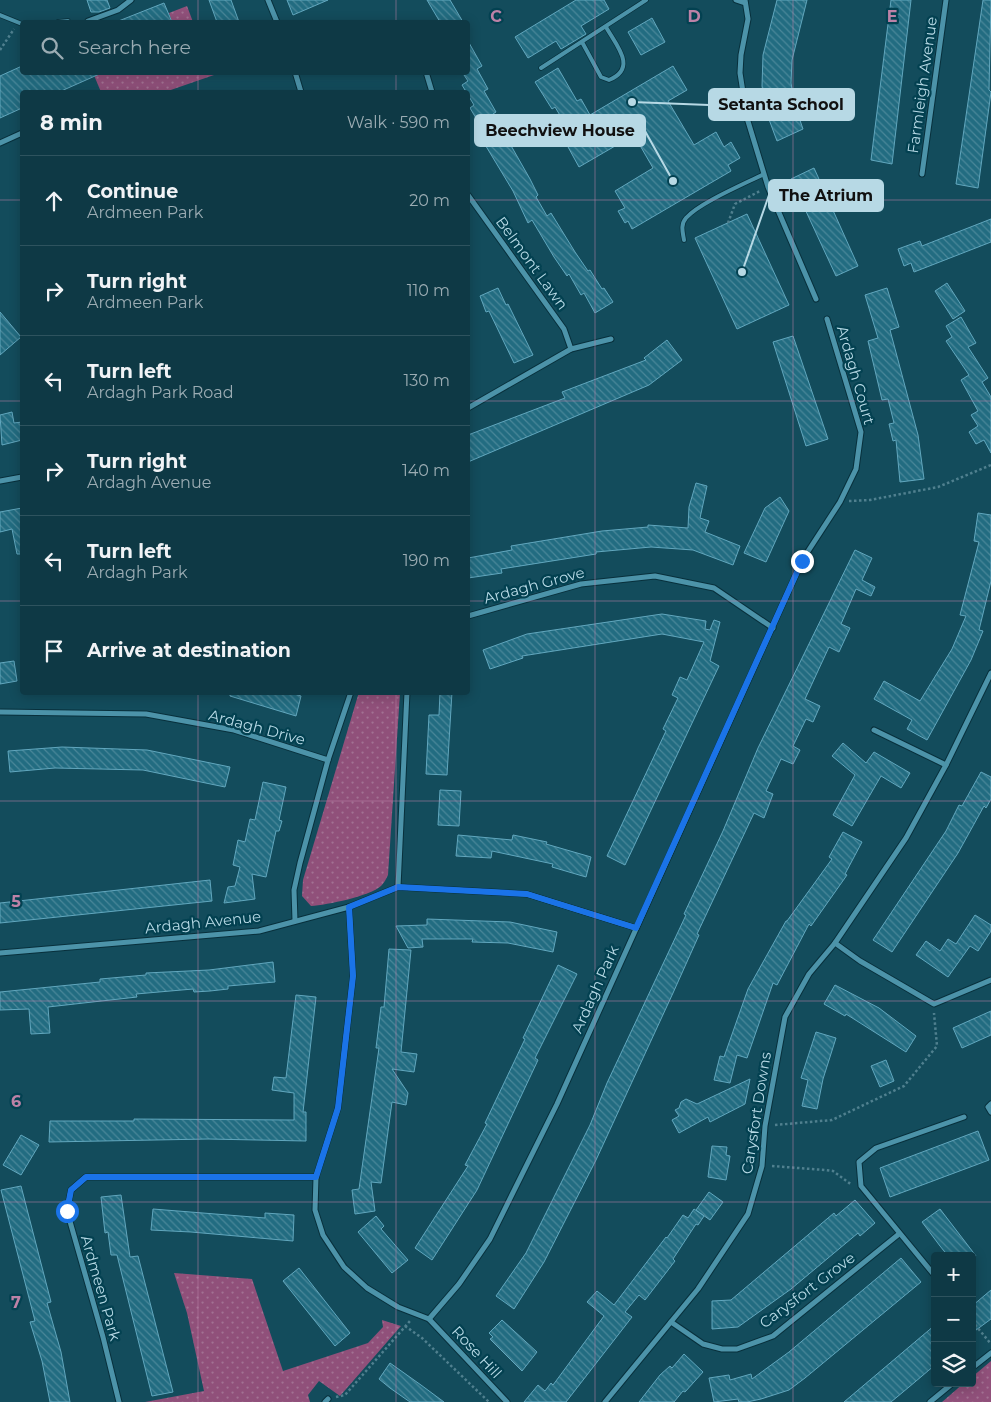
<!DOCTYPE html>
<meta charset="utf-8">
<style>
body{margin:0;font-family:Montserrat,sans-serif;background:#1c4450;color:#f1f3f6}
.controls{position:absolute;right:15px;bottom:15px;display:grid;overflow:hidden;border-radius:5px;box-shadow:0 2px 12px #0003}
.controls button{width:45px;height:45px;display:grid;place-items:center;padding:0;border:0;border-bottom:1px solid #2e535e;background:#0e3945;color:#f1f3f6;font:25px sans-serif}
.stop{position:absolute;width:15px;height:15px;margin:-11px;border:4px solid #1a73e8;border-radius:50%;background:#fff}
.stop.end{background:#1a73e8;border-color:#fff;box-shadow:0 1px 5px #0008}
.list{margin:0;padding:0;list-style:none}
h2{display:flex;justify-content:space-between;align-items:center;height:65px;margin:0;padding:0 20px;font-size:21px}
h2 small{font-size:16px;font-weight:400;color:#9bacb3}
.list li{display:grid;grid-template-columns:32px 1fr auto;gap:15px;align-items:center;box-sizing:border-box;height:90px;padding:0 20px;border-top:1px solid #2e535e}
.list b{display:block;font-size:19px;white-space:nowrap}
.list p{margin:0;font-size:16px;white-space:nowrap;color:#9bacb3}
.list em{font-size:16px;font-style:normal;color:#9bacb3}
.icon{flex:none;width:28px;height:28px;fill:none;stroke:currentColor;stroke-width:2;stroke-linecap:round;stroke-linejoin:round}
.map{position:relative;flex:none;width:991px;height:1402px;overflow:hidden}
.search{position:absolute;background:#0e3945;box-shadow:0 2px 12px #0003;left:20px;top:20px;width:450px;height:55px;display:flex;align-items:center;gap:12px;box-sizing:border-box;padding:0 18px;border-radius:5px;color:#9bacb3;font-size:19px}
.panel{position:absolute;background:#0e3945;box-shadow:0 2px 12px #0003;left:20px;top:90px;width:450px;height:605px;border-radius:5px}
.map>svg:first-child{display:block}
</style>
<div class="map">
<svg width="991" height="1402" viewBox="0 0 991 1402">
<defs>
<pattern id="grass-dots" width="8" height="8" patternUnits="userSpaceOnUse" patternTransform="scale(1.25)"><rect width="8" height="8" fill="#90507a"/><path d="M2 2h.1M6 6h.1" fill="none" stroke="#a27193" stroke-width="1.8" stroke-linecap="round"/></pattern>
<pattern id="building-back-hatch" width="6" height="6" patternUnits="userSpaceOnUse" patternTransform="scale(1.25)"><rect width="6" height="6" fill="#226c81"/><path d="M-1 5l2 2M0 0l6 6M5-1l2 2" fill="none" stroke="#4a8799"/></pattern>
</defs>
<rect width="100%" height="100%" fill="#134c5c"/>
<g fill="url(#grass-dots)">
<polygon points="187,6 193,22 172,22 169,13"/>
<polygon points="213,72 214,75 165,92 101,92 93,73"/>
<path d="M359 692 400 693 388 875C386 879 384 883 381 886 370 896 327 905 311 906L302 896 303 880Z"/>
<polygon points="174,1273 252,1279 283,1371 368,1343 383,1327 382,1320 401,1326 340,1396 319,1381 308,1395 310,1402 145,1402 204,1391 187,1313"/>
<polygon points="991,1361 991,1402 942,1402 964,1383 972,1383 972,1377"/>
</g>
<g fill="url(#building-back-hatch)" stroke="#61a7be">
<polygon points="87,0 107,0 110,8 99,12 91,12"/>
<polygon points="209,0 231,0 239,22 217,22"/>
<polygon points="287,0 328,0 293,15"/>
<polygon points="427,0 450,0 463,22 440,22"/>
<polygon points="576,0 604,0 609,9 581,26 586,34 561,49 556,41 528,58 515,37"/>
<polygon points="777,0 807,0 792,60 791,83 795,106 803,129 777,141 767,114 762,86 763,55"/>
<polygon points="891,0 911,0 892,164 871,160"/>
<polygon points="983,0 991,0 989,90 991,92 978,188 956,184"/>
<polygon points="164,3 172,22 116,22"/>
<polygon points="652,18 665,42 641,55 628,32"/>
<polygon points="468,41 482,66 477,69 488,89 484,91 496,112 493,114 530,179 538,195 536,197 547,216 551,213 575,252 588,271 590,270 602,289 604,288 613,302 595,313 584,293 581,295 569,274 567,276 554,257 532,220 528,223 513,191 475,128 480,125 470,108 474,105 462,85 468,81 462,72 468,72"/>
<polygon points="22,66 22,72 104,72 59,92 22,92 22,108 0,118 0,76"/>
<polygon points="673,66 687,90 668,101 694,145 716,132 724,147 731,142 740,158 728,165 731,171 632,229 628,221 625,223 618,211 625,208 615,191 653,168 634,135 579,167 562,136 570,132 555,107 552,109 535,82 558,68 577,101 581,99 590,115"/>
<polygon points="814,168 858,266 836,276 791,179"/>
<polygon points="747,214 789,305 737,329 695,238"/>
<polygon points="991,219 991,242 914,272 911,263 904,266 898,249 920,241 922,246"/>
<polygon points="947,283 965,311 953,319 935,291"/>
<polygon points="498,288 506,305 508,304 533,355 514,363 489,311 486,312 480,296"/>
<polygon points="887,288 899,327 890,330 918,435 924,479 900,482 896,440 893,441 889,424 894,423 888,399 882,400 868,341 878,338 865,295"/>
<polygon points="0,312 21,337 0,355"/>
<polygon points="961,317 976,343 968,347 988,378 982,382 991,397 991,453 984,440 976,444 969,432 978,426 971,415 978,411 961,380 969,375 946,341 952,337 946,326"/>
<polygon points="793,336 828,439 806,446 773,342"/>
<polygon points="667,340 682,360 649,385 468,462 468,435 565,398 562,392 646,360 644,358"/>
<polygon points="12,412 14,423 22,422 22,440 2,445 0,415"/>
<polygon points="696,483 707,486 700,518 709,521 705,532 740,546 733,565 693,550 651,547 596,552 596,554 501,569 502,573 468,578 468,558 512,550 511,546 602,531 648,527 648,525 688,528 689,507"/>
<polygon points="780,497 789,511 766,562 744,553 765,508"/>
<polygon points="22,508 22,554 17,554 12,529 0,532 0,512"/>
<polygon points="978,513 991,515 991,581 979,630 983,631 971,660 927,740 907,729 912,720 874,699 884,681 920,701 952,649 966,616 960,615 979,542 974,541"/>
<polygon points="855,550 872,558 862,580 875,587 871,596 856,589 841,624 850,628 839,652 829,647 805,699 820,706 813,722 806,719 793,746 800,750 793,764 781,759 766,791 773,794 764,818 754,813 697,934 699,935 673,993 596,1160 544,1262 514,1309 496,1296 526,1253 590,1125 607,1083 686,915 684,914 723,831 758,748"/>
<polygon points="662,614 706,621 705,629 710,630 714,620 720,622 710,661 719,666 625,865 607,856 666,731 663,729 678,698 672,695 680,677 687,680 704,642 662,634 522,656 523,658 490,669 483,650 527,634"/>
<polygon points="14,661 17,681 0,684 0,663"/>
<polygon points="230,692 288,692 301,696 296,716 230,696"/>
<polygon points="440,692 452,692 447,775 426,774 429,715 439,715"/>
<polygon points="843,743 866,763 874,752 910,773 901,788 881,776 852,826 833,815 855,775 832,756"/>
<polygon points="62,747 147,750 230,767 225,787 143,770 55,768 10,772 8,751"/>
<polygon points="981,772 991,777 991,799 986,808 984,806 958,853 892,952 873,940 946,831 959,805 962,806"/>
<polygon points="263,782 286,787 279,820 282,821 279,831 276,831 266,877 252,874 255,899 224,903 228,887 235,886 240,867 233,865 238,840 245,842 250,819 255,820"/>
<polygon points="440,790 461,791 459,826 438,825"/>
<polygon points="843,832 862,842 845,874 847,875 811,926 809,924 777,985 773,983 747,1058 737,1055 730,1083 714,1080 720,1056 724,1057 748,989 786,921 787,921 832,859 829,857"/>
<polygon points="458,835 512,840 513,835 547,842 546,844 591,857 586,877 552,867 553,864 492,851 491,858 456,856"/>
<polygon points="210,880 212,901 0,923 0,903"/>
<polygon points="975,915 991,925 991,931 978,951 970,946 948,977 916,955 926,941 940,951 948,939 956,944"/>
<polygon points="427,919 510,922 557,932 553,952 508,943 472,942 473,939 422,939 423,947 408,948 396,926 427,925"/>
<polygon points="389,949 411,950 401,1052 417,1054 414,1072 392,1069 408,1093 406,1105 392,1102 381,1183 371,1182 375,1211 355,1214 352,1190 359,1189 379,1048 376,1048 381,1007 384,1007"/>
<polygon points="273,962 275,982 228,986 228,989 210,991 194,992 193,989 136,994 137,997 48,1007 50,1033 31,1034 29,1009 0,1010 0,992 100,982 100,979 146,975 146,973 209,970"/>
<polygon points="558,965 577,974 535,1058 538,1060 477,1190 432,1260 415,1248 468,1166 465,1165 487,1124 485,1123 525,1039 523,1038"/>
<polygon points="835,985 879,1008 916,1036 906,1052 846,1014 845,1016 824,1004"/>
<polygon points="296,995 316,997 303,1112 306,1112 306,1141 208,1139 49,1142 50,1121 134,1121 134,1119 294,1120 294,1093 272,1090 274,1077 286,1078"/>
<polygon points="991,1011 991,1035 962,1048 953,1028"/>
<polygon points="816,1032 836,1038 823,1079 817,1109 802,1106 808,1080 801,1078"/>
<polygon points="886,1060 894,1081 880,1087 871,1066"/>
<polygon points="750,1079 745,1104 710,1122 708,1117 679,1133 672,1120 679,1116 675,1110 679,1108 681,1102 686,1099 697,1104"/>
<polygon points="978,1131 989,1160 890,1197 880,1168"/>
<polygon points="21,1135 39,1145 21,1175 3,1165"/>
<polygon points="712,1146 727,1147 726,1155 730,1156 726,1180 708,1177"/>
<polygon points="21,1186 51,1302 47,1303 61,1352 70,1402 50,1402 42,1361 30,1322 35,1321 1,1190"/>
<polygon points="709,1192 723,1202 710,1220 696,1210"/>
<polygon points="121,1195 130,1257 138,1256 173,1392 152,1396 117,1255 111,1255 108,1232 105,1233 101,1197"/>
<polygon points="855,1200 875,1223 860,1236 858,1233 791,1289 738,1327 712,1329 712,1301 731,1300 834,1213 836,1216"/>
<polygon points="153,1209 265,1218 265,1213 294,1215 293,1241 191,1232 151,1230"/>
<polygon points="694,1209 704,1216 698,1225 696,1224 673,1259 675,1261 645,1300 639,1295 625,1312 632,1317 566,1402 524,1402 538,1385 545,1391 551,1383 553,1385 604,1316 587,1302 597,1291 614,1305 666,1237 667,1238 683,1215 688,1218"/>
<polygon points="940,1209 963,1239 976,1256 948,1256 940,1246 922,1222"/>
<polygon points="376,1216 384,1226 381,1229 408,1260 392,1273 358,1232"/>
<polygon points="901,1258 921,1282 805,1378 789,1390 761,1399 747,1402 739,1402 738,1399 714,1402 709,1378 729,1375 730,1380 751,1374 752,1379 789,1352"/>
<polygon points="299,1268 350,1333 335,1346 283,1281"/>
<polygon points="991,1290 991,1319 972,1333 972,1306"/>
<polygon points="502,1320 537,1352 522,1371 490,1339 493,1337 489,1333"/>
<polygon points="935,1325 935,1365 909,1387 891,1402 844,1402"/>
<polygon points="684,1354 703,1372 685,1392 683,1391 674,1402 639,1402 660,1375 670,1366 672,1368"/>
<polygon points="390,1363 421,1385 444,1402 410,1402 390,1388 379,1379"/>
</g>
<g fill="none" stroke-linecap="round" stroke-linejoin="round">
<g stroke="#08303c" stroke-width="5.5">
<g id="lane">
<polyline points="0,15 22,24"/>
<polyline points="58,22 68,21"/>
<path d="M582 42 601 77 609 80C638 68 616 45 606 27"/>
<polyline points="541,68 646,0"/>
<path d="M684 240C683 233 680 225 686 218 699 203 744 184 764 174"/>
</g>
</g>
<g stroke="#08303c" stroke-width="7">
<g id="street">
<polyline points="268,0 277,22"/>
<polyline points="736,0 745,3"/>
<polyline points="745,0 748,19 741,55 740,73 747,118 768,187 816,299"/>
<polyline points="88,21 118,10 131,0"/>
<polyline points="295,72 301,92"/>
<polyline points="426,72 432,92"/>
<polyline points="0,143 22,133"/>
<polyline points="922,174 946,0"/>
<polyline points="468,195 564,329 571,349"/>
<polyline points="468,408 571,349 611,339"/>
<polyline points="0,481 22,477"/>
<polyline points="468,616 581,584 655,576 714,588 773,628"/>
<polyline points="0,712 146,714 234,730 328,760"/>
<polyline points="874,730 946,765"/>
<polyline points="398,887 407,692"/>
<polyline points="349,907 353,976 338,1108 316,1177 315,1210 323,1235 344,1267 367,1288 398,1307 429,1319 507,1402"/>
<polyline points="295,921 294,890 300,863 328,760 351,692"/>
<polyline points="835,943 860,961 934,1004 991,980"/>
<polyline points="0,953 259,931 349,907 398,887 527,894 636,928"/>
<polyline points="991,1104 988,1107 991,1112"/>
<polyline points="935,1276 861,1186 859,1162 876,1148 964,1117"/>
<polyline points="429,1319 459,1284 490,1239 557,1104 803,559 840,502 856,469 861,432 827,319"/>
<polyline points="671,1322 703,1344 722,1349 737,1349 773,1336 899,1234"/>
<polyline points="972,1368 991,1353"/>
<polyline points="119,1402 103,1337 67,1211 71,1190 86,1177 316,1177"/>
<polyline points="325,1402 328,1399"/>
<polyline points="605,1402 698,1289 748,1214 762,1166 765,1126 785,1017 809,974 835,943 906,838 946,765 991,673"/>
<polyline points="930,1402 953,1383"/>
</g>
</g>
<g stroke="#50808f" stroke-width="2.5" stroke-dasharray="2.5 2.5" stroke-linecap="butt">
<polyline points="0,50 14,29"/>
<polyline points="728,223 735,204 760,191"/>
<polyline points="849,501 870,500 938,487 991,465"/>
<polyline points="775,1125 832,1120 904,1086 937,1046 934,1013"/>
<polyline points="772,1166 825,1170 833,1171 852,1185"/>
<polyline points="972,1321 991,1344"/>
<polyline points="405,1326 422,1338 489,1402"/>
<polyline points="336,1397 345,1395 410,1321"/>
</g>
<use href="#lane" stroke="#4c93a9" stroke-width="4"/>
<use href="#street" stroke="#4c93a9" stroke-width="5"/>
</g>
<g fill="none" stroke-linecap="round" stroke-linejoin="round">
<polyline stroke="#1a73e8" stroke-width="6" points="67,1211 71,1190 86,1177 316,1177 338,1108 353,976 349,907 398,887 527,894 636,928 802,561"/>
</g>
<path fill="none" stroke="#bc82a7" stroke-width="1" stroke-opacity="0.55" d="M198 0V22M396 0V22M595 0V1402M793 0V1402M198 72V92M396 72V92M0 200H22M468 200H991M0 401H22M468 401H991M0 601H22M468 601H991M198 692V1402M396 692V1402M0 801H991M0 1001H991M0 1202H991"/>
<g text-anchor="middle" dominant-baseline="central" stroke-width="4.5" stroke-linejoin="round" paint-order="stroke">
<g font-size="15" fill="#b7d9e5" stroke="#034151">
<text transform="translate(922 85) rotate(-82)">Farmleigh Avenue</text>
<text transform="translate(532 263) rotate(54)">Belmont Lawn</text>
<text transform="translate(856 375) rotate(74)">Ardagh Court</text>
<text transform="translate(534 585) rotate(-15)">Ardagh Grove</text>
<text transform="translate(257 727) rotate(15)">Ardagh Drive</text>
<text transform="translate(203 922) rotate(-6)">Ardagh Avenue</text>
<text transform="translate(595 989) rotate(-66)">Ardagh Park</text>
<text transform="translate(756 1113) rotate(-81)">Carysfort Downs</text>
<text transform="translate(101 1288) rotate(74)">Ardmeen Park</text>
<text transform="translate(807 1290) rotate(-37)">Carysfort Grove</text>
<text transform="translate(477 1352) rotate(47)">Rose Hill</text>
</g>
</g>
<g font-size="16" text-anchor="middle" font-weight="bold" fill="#bc82a7" stroke="#034151" stroke-width="4.5" stroke-linejoin="round" paint-order="stroke">
<text x="496" y="22">C</text>
<text x="694" y="22">D</text>
<text x="892" y="22">E</text>
<text x="16" y="907">5</text>
<text x="16" y="1107">6</text>
<text x="16" y="1308">7</text>
</g>
<path fill="none" stroke="#b7d9e5" stroke-width="2" d="M632 102L709 105M673 181L645 131M742 272L769 195"/>
<g fill="#b7d9e5" stroke="#034151" stroke-width="2">
<circle cx="632" cy="102" r="5"/>
<circle cx="673" cy="181" r="5"/>
<circle cx="742" cy="272" r="5"/>
</g>
<g fill="#b7d9e5" stroke="#b7d9e5" stroke-width="2">
<rect x="709" y="89" width="145" height="31" rx="5"/>
<rect x="475" y="115" width="170" height="31" rx="5"/>
<rect x="769" y="180" width="114" height="31" rx="5"/>
</g>
<g font-size="16" text-anchor="middle" font-weight="bold" fill="#111">
<text x="781" y="110">Setanta School</text>
<text x="560" y="136">Beechview House</text>
<text x="826" y="201">The Atrium</text>
</g>
</svg>
<div class="controls">
<button>+</button>
<button>−</button>
<button><svg class="icon" aria-label="layers" viewBox="0 0 24 24"><path d="M12 4l9 5-9 5-9-5zM3 14l9 5 9-5"/></svg></button>
</div>
<div class="stop" style="left:67px;top:1211px"></div>
<div class="stop end" style="left:802px;top:561px"></div>
<div class="search"><svg class="icon" aria-label="search" viewBox="0 0 24 24"><circle cx="10" cy="10" r="6"/><path d="M15 15l6 6"/></svg>Search here</div>
<section class="panel">
<h2>8 min<small>Walk · 590 m</small></h2>
<ul class="list">
<li><svg class="icon" aria-label="ahead" viewBox="0 0 24 24"><path d="M12 20V5M6 11l6-6 6 6"/></svg><div><b>Continue</b><p>Ardmeen Park</p></div><em>20 m</em></li>
<li><svg class="icon" aria-label="right" viewBox="0 0 24 24"><path d="M7 20v-9h11M14 6l5 5-5 5"/></svg><div><b>Turn right</b><p>Ardmeen Park</p></div><em>110 m</em></li>
<li><svg class="icon" aria-label="left" viewBox="0 0 24 24"><path d="M17 20v-9H6M10 6l-5 5 5 5"/></svg><div><b>Turn left</b><p>Ardagh Park Road</p></div><em>130 m</em></li>
<li><svg class="icon" aria-label="right" viewBox="0 0 24 24"><path d="M7 20v-9h11M14 6l5 5-5 5"/></svg><div><b>Turn right</b><p>Ardagh Avenue</p></div><em>140 m</em></li>
<li><svg class="icon" aria-label="left" viewBox="0 0 24 24"><path d="M17 20v-9H6M10 6l-5 5 5 5"/></svg><div><b>Turn left</b><p>Ardagh Park</p></div><em>190 m</em></li>
<li><svg class="icon" aria-label="arrive" viewBox="0 0 24 24"><path d="M6 21V4h12l-3 4 3 4H6"/></svg><div><b>Arrive at destination</b></div></li>
</ul>
</section>
</div>
